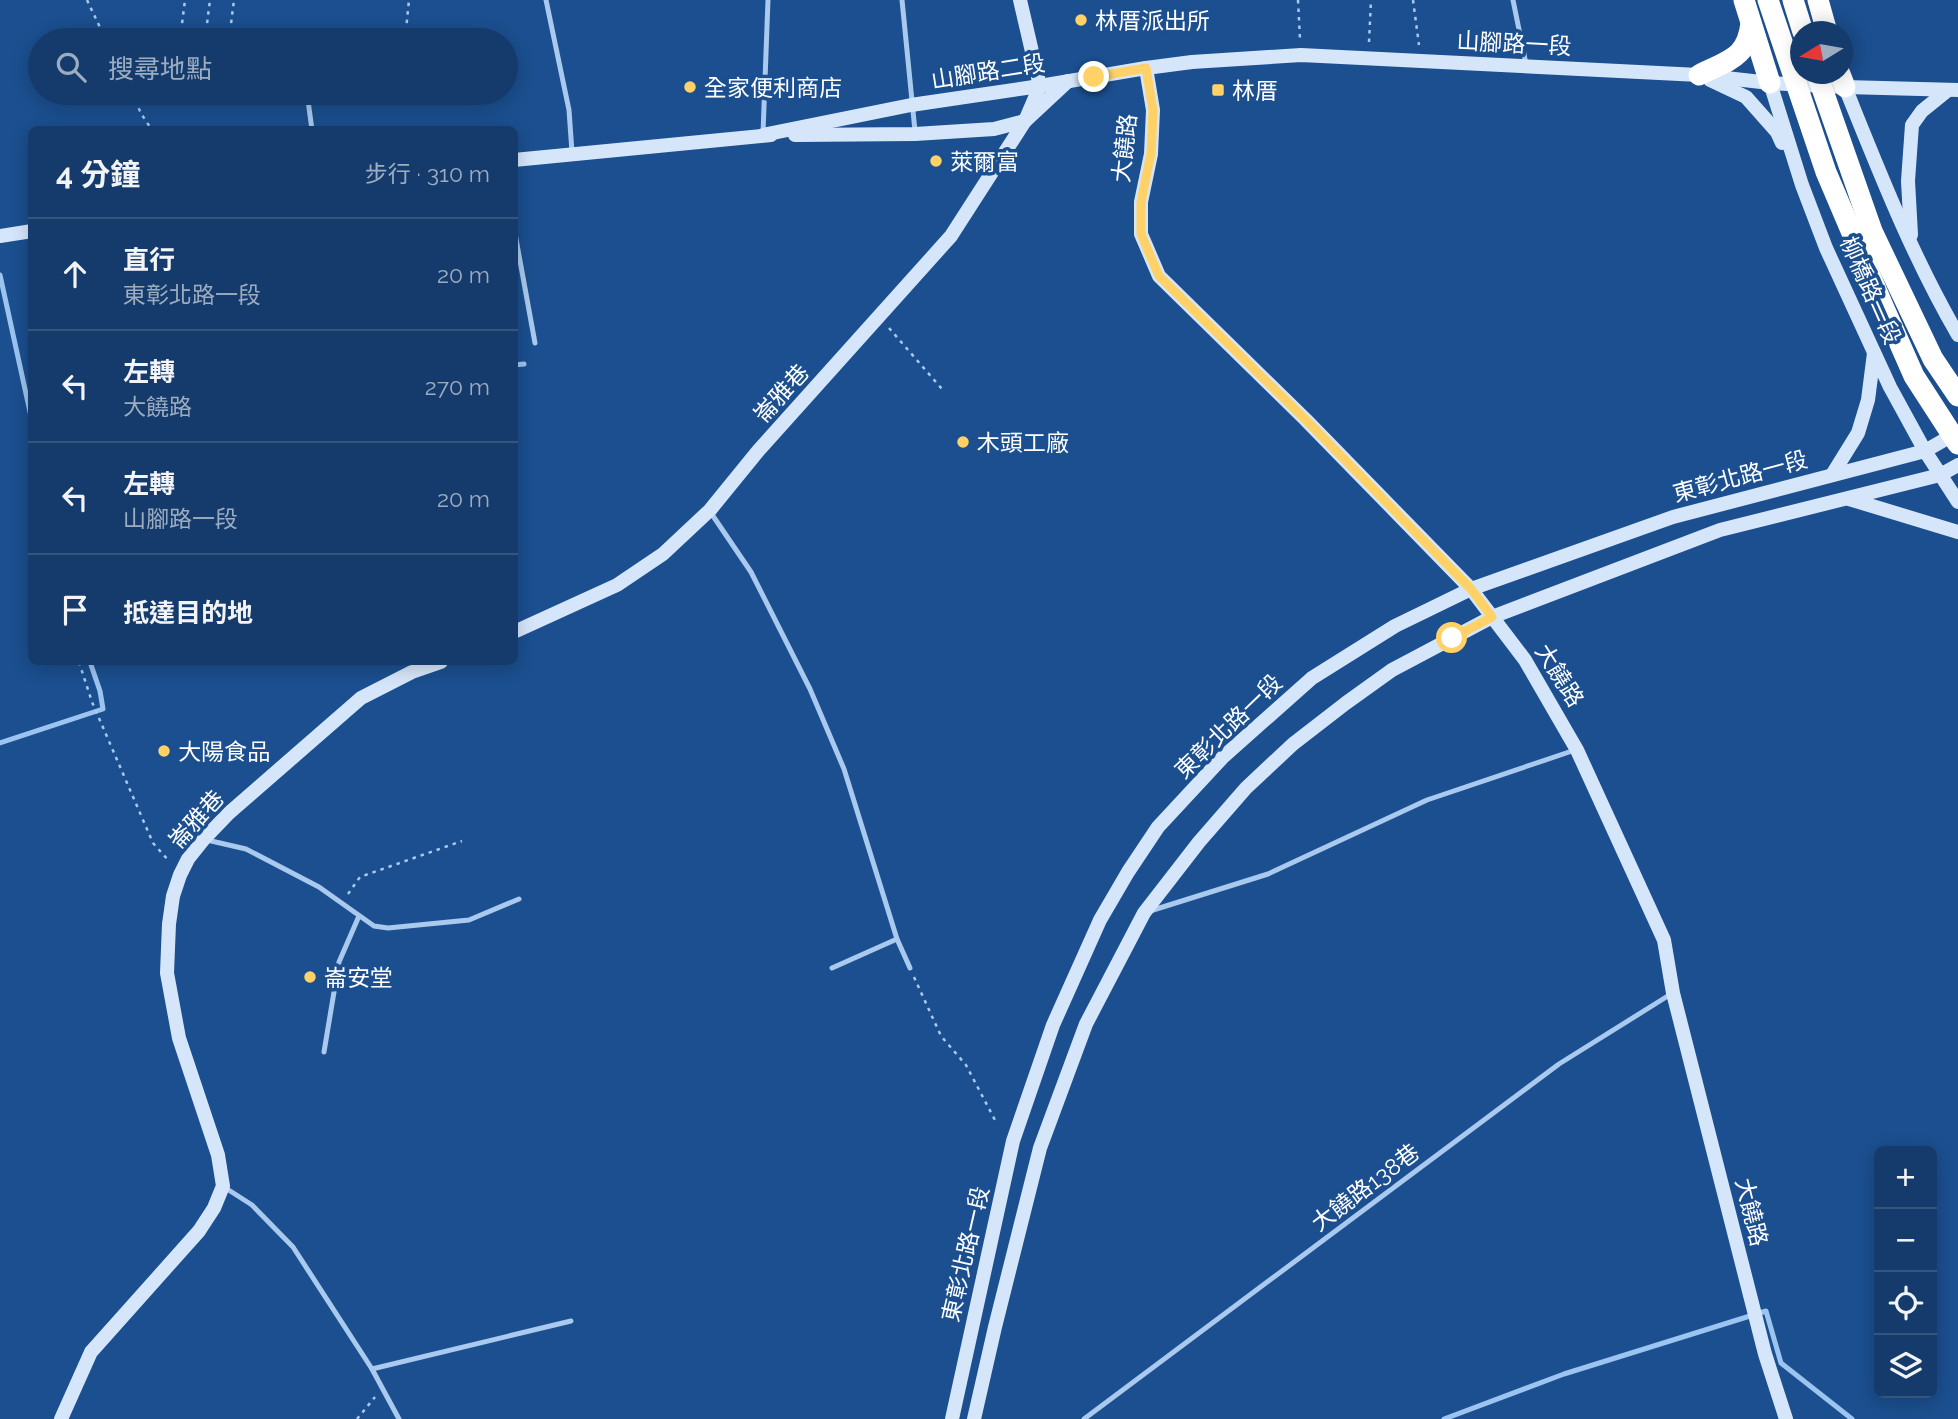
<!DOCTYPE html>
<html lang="zh-TW">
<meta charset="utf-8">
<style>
body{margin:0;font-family:Raleway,"Noto Sans TC",sans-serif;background:#214673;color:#f1f3f6}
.controls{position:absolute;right:21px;bottom:21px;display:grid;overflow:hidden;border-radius:10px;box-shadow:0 4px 18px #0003}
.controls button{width:63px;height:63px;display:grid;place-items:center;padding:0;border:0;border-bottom:2px solid #33557e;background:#143b6b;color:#f1f3f6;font:35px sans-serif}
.compass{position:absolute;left:1790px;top:21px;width:63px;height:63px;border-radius:50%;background:#143b6b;box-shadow:0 4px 18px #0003;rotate:259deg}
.stop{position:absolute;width:21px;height:21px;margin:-16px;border:5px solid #ffd166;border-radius:50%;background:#fff}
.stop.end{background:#ffd166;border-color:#fff;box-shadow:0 2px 7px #0008}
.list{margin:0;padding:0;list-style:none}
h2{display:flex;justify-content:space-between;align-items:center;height:91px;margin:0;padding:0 28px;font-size:30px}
h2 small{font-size:23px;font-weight:400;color:#9dadc1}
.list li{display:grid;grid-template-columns:46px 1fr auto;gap:21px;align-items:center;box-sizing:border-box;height:112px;padding:0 28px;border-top:2px solid #33557e}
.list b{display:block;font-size:26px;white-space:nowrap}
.list p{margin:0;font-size:23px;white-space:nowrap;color:#9dadc1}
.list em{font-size:23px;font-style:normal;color:#9dadc1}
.icon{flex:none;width:38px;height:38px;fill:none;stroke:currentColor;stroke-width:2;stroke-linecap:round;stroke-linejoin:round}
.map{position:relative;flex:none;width:1958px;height:1419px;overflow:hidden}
.search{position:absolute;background:#143b6b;box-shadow:0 4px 18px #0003;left:28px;top:28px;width:490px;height:77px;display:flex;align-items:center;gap:18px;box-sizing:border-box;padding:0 24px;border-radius:38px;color:#9dadc1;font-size:26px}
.panel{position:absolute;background:#143b6b;box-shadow:0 4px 18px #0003;left:28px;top:126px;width:490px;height:539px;border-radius:10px}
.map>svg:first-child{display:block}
</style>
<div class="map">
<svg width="1958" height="1419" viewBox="0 0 1958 1419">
<rect width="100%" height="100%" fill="#1b4f8f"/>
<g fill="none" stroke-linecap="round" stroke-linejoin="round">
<g stroke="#9cc4f0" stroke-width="5">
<polyline points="0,275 32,421"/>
<polyline points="514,365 524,364"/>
<polyline points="0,743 103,709 100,691 90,662"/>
<polyline points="1444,1419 1564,1374 1766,1311 1781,1363 1852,1419"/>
</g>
<g stroke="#a9c9ee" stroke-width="2.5" stroke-dasharray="3.5 5" stroke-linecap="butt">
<polyline points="87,0 106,40"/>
<polyline points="1298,0 1300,39"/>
<polyline points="1413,0 1419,45"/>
<polyline points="180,40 185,0"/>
<polyline points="205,40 210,0"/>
<polyline points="229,40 234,0"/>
<polyline points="405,40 409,0"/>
<polyline points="1369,42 1371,0"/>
<polyline points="131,93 142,115 152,130"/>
<polyline points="889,328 942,389"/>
<polyline points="79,662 92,702 153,843 169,861"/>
<polyline points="348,894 360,877 462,841"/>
<polyline points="914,977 941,1036 966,1065 996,1122"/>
<polyline points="357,1419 375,1397"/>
</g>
<g stroke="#a9c9ee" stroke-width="5">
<polyline points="546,0 569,110 572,152"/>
<polyline points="902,0 915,131"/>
<polyline points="1513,0 1526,64"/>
<polyline points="307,93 312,130"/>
<polyline points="763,133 768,0"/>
<polyline points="514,228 535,343"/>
<polyline points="711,513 751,572 810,689 844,769 897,939 910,968"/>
<polyline points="207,840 246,849 319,887 374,926 388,928 469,920 519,899"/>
<polyline points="1150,911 1268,874 1427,800 1575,750"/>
<polyline points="832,968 897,939"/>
<polyline points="324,1052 339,962 359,916"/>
<polyline points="224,1187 252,1205 293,1247 372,1369 399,1419"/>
<polyline points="372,1369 571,1321"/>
<polyline points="1084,1419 1559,1064 1671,994"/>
</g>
<g stroke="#d6e6fa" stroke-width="14">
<polyline points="1146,68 1153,110 1151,154 1141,202 1141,234 1159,276 1306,420 1471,589 1525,660 1577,750 1664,940 1673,993 1765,1354 1786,1419"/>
<polyline points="1710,80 1746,97 1777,132 1782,143"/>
<polyline points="1770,83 1802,185 1826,248 1890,387 1925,451 1958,502"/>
<path d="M1845 87C1879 171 1912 256 1958 335"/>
<polyline points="763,135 911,105 1040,86 1146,68 1192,62 1301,55 1699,75 1770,83 1845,87 1958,90"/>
<polyline points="795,135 915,134 994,129 1025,121 1068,81"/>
<polyline points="514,160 771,135"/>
<polyline points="1911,235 1908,181 1912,125 1922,111 1948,90"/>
<polyline points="0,236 32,231"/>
<polyline points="1832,475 1858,433 1868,400 1874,353"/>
<polyline points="1849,499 1958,532"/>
<polyline points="514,632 617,585 663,554 710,510 758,451 951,236 1025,121 1040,86 1020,0"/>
<polyline points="61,1419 91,1352 199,1231 214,1208 223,1186 218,1155 179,1038 167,973 169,924 173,896 180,875 188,859 204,839 229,813 361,698 412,672 441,662"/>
<polyline points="952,1419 1013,1141 1053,1025 1100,920 1128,872 1158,827 1223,757 1312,678 1395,626 1471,589 1673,517 1925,451 1958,432"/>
<polyline points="974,1419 995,1327 1040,1148 1086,1024 1144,913 1199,842 1246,788 1293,744 1346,703 1392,670 1492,617 1720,530 1940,475 1958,465"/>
</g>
<g stroke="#fff" stroke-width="21">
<polyline points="1744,0 1770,83"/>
<polyline points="1793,0 1803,32"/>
<polyline points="1818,0 1827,32"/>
<polyline points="1840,74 1845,87"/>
<path d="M1699 75C1728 60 1747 59 1751 23"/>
</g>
<g stroke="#fff" stroke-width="21">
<polyline points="1768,0 1826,172 1884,308 1914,376 1958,444"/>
<polyline points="1817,74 1872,231 1933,359 1958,396"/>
</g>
</g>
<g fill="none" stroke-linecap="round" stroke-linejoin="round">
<polyline stroke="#ffd166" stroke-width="9" points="1094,77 1146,68 1153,110 1151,153 1141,202 1141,234 1159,276 1306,420 1471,589 1492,617 1452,638"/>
</g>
<g fill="#ffd166" stroke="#1b4f8f" stroke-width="2.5">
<circle cx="1081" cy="20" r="7"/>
<circle cx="690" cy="87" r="7"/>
<rect x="1211" y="83" width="14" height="14" rx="3.5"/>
<circle cx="936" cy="161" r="7"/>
<circle cx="963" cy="442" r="7"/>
<circle cx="164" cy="751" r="7"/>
<circle cx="310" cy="977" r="7"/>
</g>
<g text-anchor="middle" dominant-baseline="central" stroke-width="7" stroke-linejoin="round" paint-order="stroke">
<g font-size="23" fill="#fff" stroke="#1b4f8f" text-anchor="start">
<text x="1095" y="20">林厝派出所</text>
<text x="704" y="87">全家便利商店</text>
<text x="1232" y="90">林厝</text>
<text x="950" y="161">萊爾富</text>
<text x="977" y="442">木頭工廠</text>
<text x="178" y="751">大陽食品</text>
<text x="324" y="977">崙安堂</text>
</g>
<g font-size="23" fill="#fff" stroke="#1b4f8f">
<text transform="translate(1514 43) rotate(3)">山腳路一段</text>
<text transform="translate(988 71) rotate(-9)">山腳路二段</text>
<text transform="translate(1124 148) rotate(-84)">大饒路</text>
<text transform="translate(1871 290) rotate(66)">柳橋路一段</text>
<text transform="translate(781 393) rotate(-48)">崙雅巷</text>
<text transform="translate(1740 476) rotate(-15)">東彰北路一段</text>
<text transform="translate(1560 675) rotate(58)">大饒路</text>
<text transform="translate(1228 726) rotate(-44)">東彰北路一段</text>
<text transform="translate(196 819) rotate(-48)">崙雅巷</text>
<text transform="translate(1365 1187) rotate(-37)">大饒路138巷</text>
<text transform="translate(1752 1212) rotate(76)">大饒路</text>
<text transform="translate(965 1254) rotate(-77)">東彰北路一段</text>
</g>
</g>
</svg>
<div class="controls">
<button>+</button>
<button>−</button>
<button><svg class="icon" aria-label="locate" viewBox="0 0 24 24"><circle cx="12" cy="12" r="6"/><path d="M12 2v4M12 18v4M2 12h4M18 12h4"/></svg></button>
<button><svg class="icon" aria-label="layers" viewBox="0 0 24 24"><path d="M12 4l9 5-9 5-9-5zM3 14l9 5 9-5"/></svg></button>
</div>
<svg class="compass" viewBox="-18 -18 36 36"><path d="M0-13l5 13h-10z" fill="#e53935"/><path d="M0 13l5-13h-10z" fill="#9dadc1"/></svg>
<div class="stop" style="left:1452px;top:638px"></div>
<div class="stop end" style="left:1094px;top:77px"></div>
<div class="search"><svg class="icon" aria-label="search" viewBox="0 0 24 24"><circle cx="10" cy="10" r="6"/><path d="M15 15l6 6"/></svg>搜尋地點</div>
<section class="panel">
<h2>4 分鐘<small>步行 · 310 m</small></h2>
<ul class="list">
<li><svg class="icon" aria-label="ahead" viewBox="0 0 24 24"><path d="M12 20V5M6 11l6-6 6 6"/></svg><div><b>直行</b><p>東彰北路一段</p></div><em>20 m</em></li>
<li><svg class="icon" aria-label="left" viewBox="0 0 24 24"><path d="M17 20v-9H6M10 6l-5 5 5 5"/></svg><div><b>左轉</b><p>大饒路</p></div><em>270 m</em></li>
<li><svg class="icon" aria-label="left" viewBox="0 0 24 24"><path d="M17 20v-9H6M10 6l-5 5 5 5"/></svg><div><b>左轉</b><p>山腳路一段</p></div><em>20 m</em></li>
<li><svg class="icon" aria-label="arrive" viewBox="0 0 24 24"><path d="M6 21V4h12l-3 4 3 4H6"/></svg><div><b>抵達目的地</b></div></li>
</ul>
</section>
</div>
